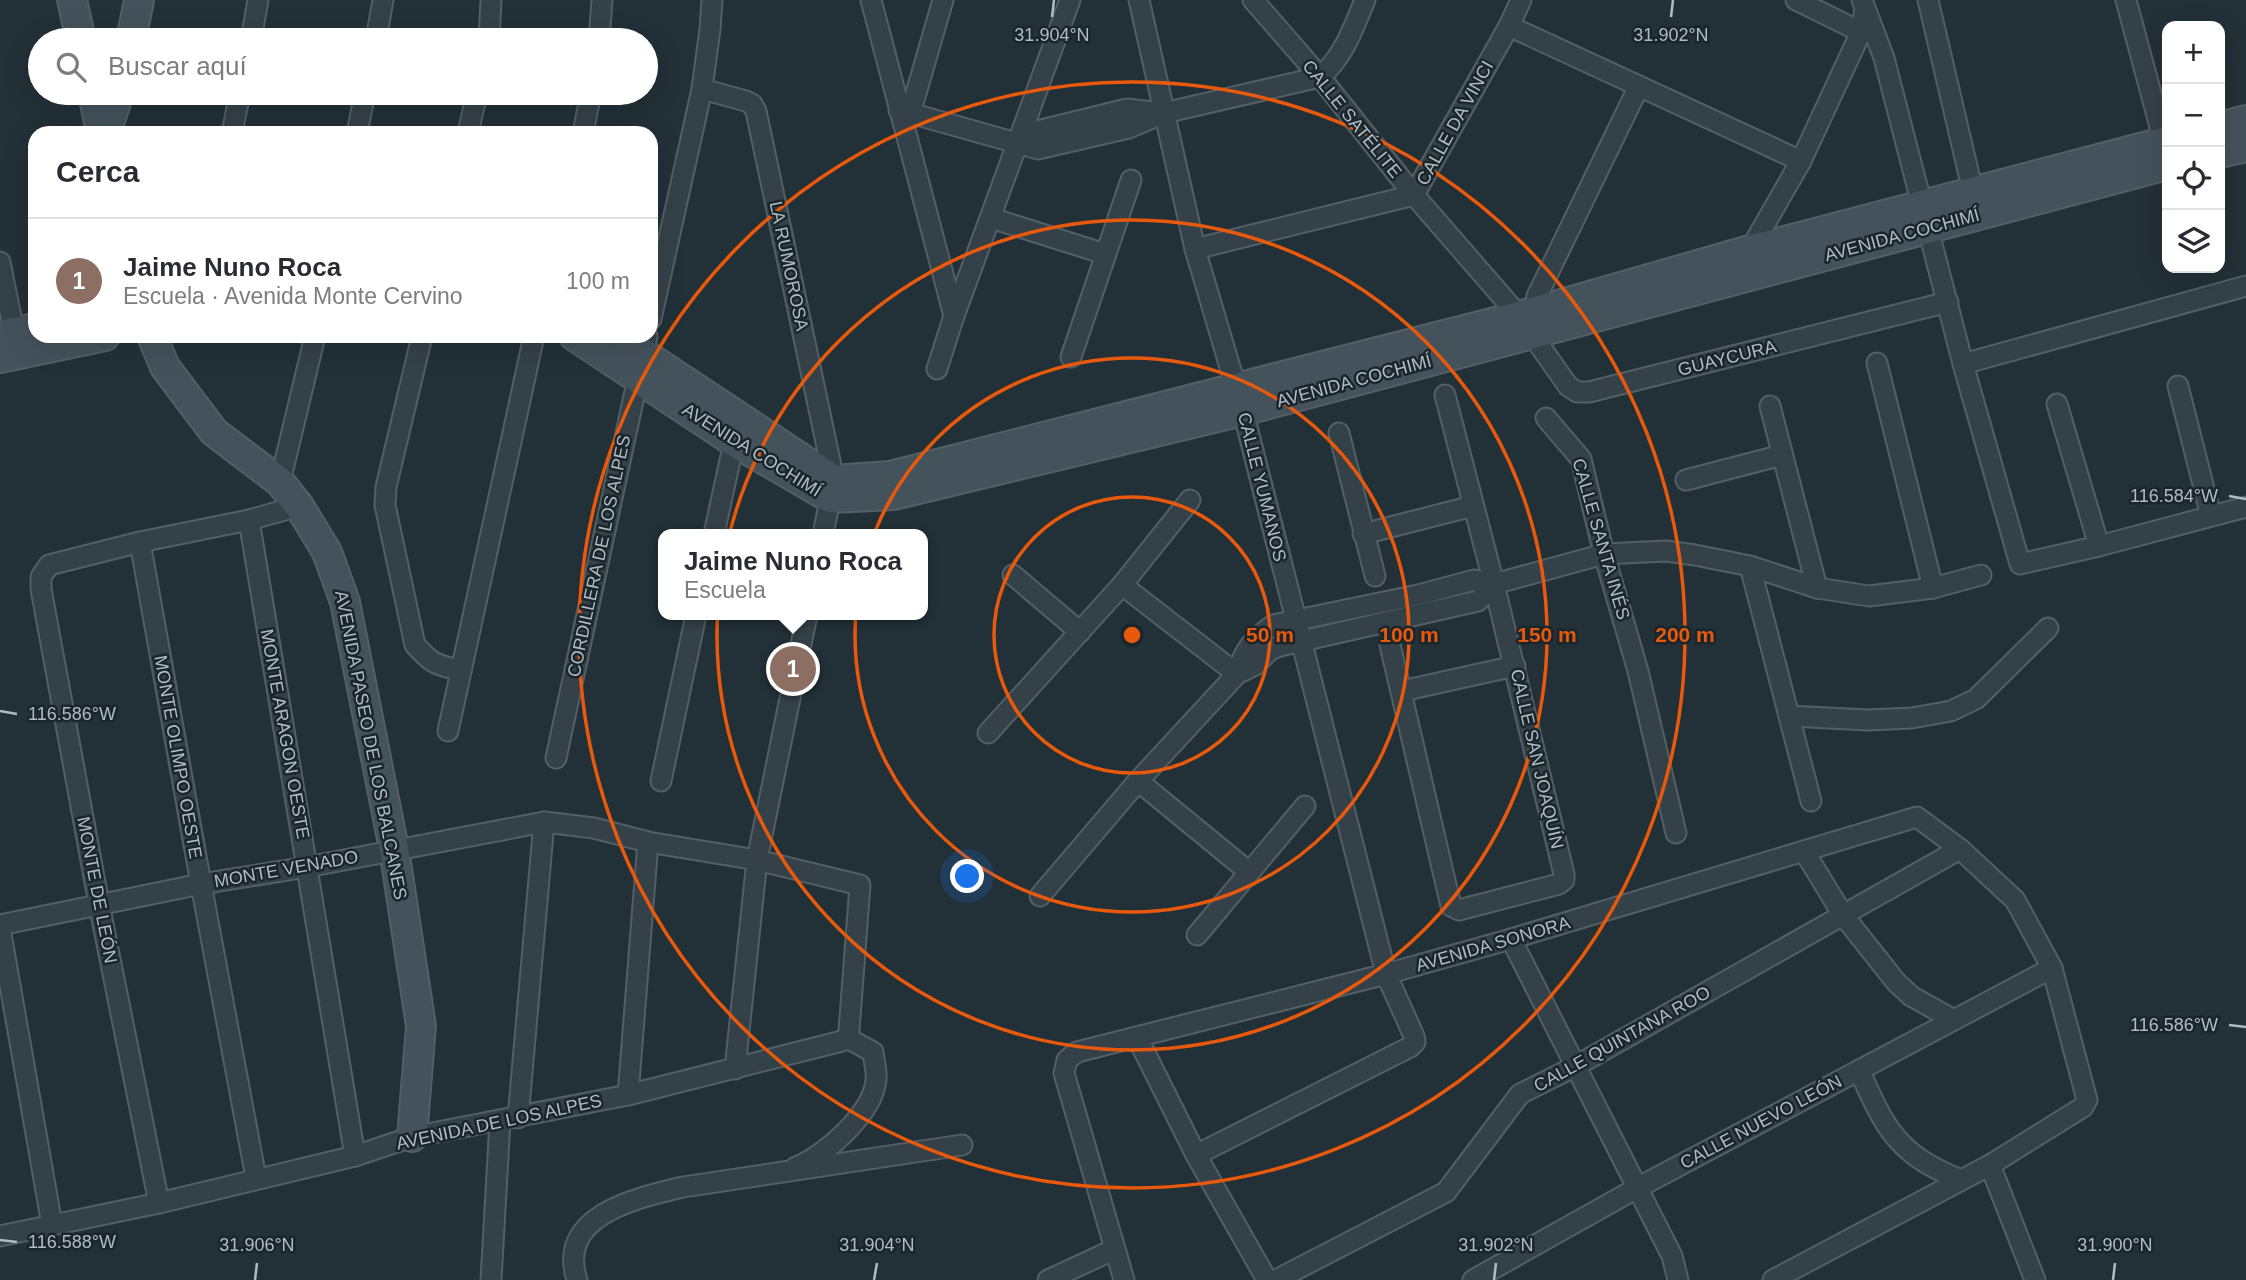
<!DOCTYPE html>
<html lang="es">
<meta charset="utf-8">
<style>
body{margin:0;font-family:Helvetica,sans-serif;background:#f2f2f3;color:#2b2b33}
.controls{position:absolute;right:21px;top:21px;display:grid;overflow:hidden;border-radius:14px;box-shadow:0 7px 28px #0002}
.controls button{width:63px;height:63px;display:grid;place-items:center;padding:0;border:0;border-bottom:2px solid #e1e1e2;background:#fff;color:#2b2b33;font:35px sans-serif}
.you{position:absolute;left:968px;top:877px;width:24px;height:24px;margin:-18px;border:5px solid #fff;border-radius:50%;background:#1a73e8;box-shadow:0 0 0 10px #1a73e833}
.badge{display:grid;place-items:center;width:46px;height:46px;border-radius:50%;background:#111827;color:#fff;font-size:23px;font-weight:700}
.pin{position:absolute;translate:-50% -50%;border:4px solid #fff;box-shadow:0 2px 7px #0006}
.popup{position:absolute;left:658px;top:529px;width:270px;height:91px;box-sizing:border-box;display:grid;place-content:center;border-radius:14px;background:#fff;filter:drop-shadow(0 2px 5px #0005);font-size:23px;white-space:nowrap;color:#7c7c81}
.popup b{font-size:26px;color:#2b2b33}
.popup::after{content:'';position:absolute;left:50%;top:100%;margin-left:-14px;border:14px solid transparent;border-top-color:#fff}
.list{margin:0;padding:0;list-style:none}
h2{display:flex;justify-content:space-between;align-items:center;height:91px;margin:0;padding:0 28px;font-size:30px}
h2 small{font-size:23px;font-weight:400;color:#7c7c81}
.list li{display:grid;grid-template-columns:46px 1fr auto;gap:21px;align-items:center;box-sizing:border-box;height:126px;padding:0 28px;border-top:2px solid #e1e1e2}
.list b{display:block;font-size:26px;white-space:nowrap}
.list p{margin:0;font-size:23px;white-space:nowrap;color:#7c7c81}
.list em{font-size:23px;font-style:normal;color:#7c7c81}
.icon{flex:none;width:38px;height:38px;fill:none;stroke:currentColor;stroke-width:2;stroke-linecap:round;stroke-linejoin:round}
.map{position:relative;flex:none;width:2246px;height:1280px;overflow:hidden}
.search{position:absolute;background:#fff;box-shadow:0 7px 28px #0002;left:28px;top:28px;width:630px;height:77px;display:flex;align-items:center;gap:18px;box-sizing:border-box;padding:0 24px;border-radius:38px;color:#7c7c81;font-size:26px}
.panel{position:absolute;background:#fff;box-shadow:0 7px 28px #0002;left:28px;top:126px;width:630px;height:217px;border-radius:21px}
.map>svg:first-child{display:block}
</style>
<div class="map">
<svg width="2246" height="1280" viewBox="0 0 2246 1280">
<rect width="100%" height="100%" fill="#223037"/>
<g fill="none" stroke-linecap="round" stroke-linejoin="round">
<g stroke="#535f65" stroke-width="23">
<g id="street">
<polyline points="871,0 954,316"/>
<polyline points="1139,0 1195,249 1243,411 1386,974 1414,1036 1415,1042 1410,1047 1196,1155"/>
<polyline points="1253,0 1320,77 1414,195 1519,316 1568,386 1577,392 1589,392 1948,302"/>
<polyline points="1796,0 1861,32"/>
<polyline points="1862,0 1884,58 1963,364 2020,564 2099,546 2246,507"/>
<polyline points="1928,0 1973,192"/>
<polyline points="2126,0 2164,142"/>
<polyline points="1509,26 1801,161"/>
<polyline points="251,40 258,0"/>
<polyline points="376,40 383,0"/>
<polyline points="489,40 491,0"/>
<polyline points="599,40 602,0"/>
<polyline points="702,89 746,101 752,104 756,111 834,480 823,534"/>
<path d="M899 110 1038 149 1129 128 1164 113 1320 77C1344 56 1353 29 1365 0"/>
<polyline points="910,114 943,0"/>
<polyline points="232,133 240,93"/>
<polyline points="357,133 365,93"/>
<polyline points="468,133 477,93"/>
<polyline points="583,133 591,93"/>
<polyline points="1017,143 1037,131 1127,109 1163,113"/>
<polyline points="991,218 1105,254"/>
<polyline points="1195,249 1414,195 1509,26 1521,0"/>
<polyline points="1750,250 1801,161 1861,32 1865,9"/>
<polyline points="0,262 14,332"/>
<polyline points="651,319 702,89 710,29 712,0"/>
<polyline points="1533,322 1537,296 1639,86"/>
<path d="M422 336 386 487 385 505 415 645C431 663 437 666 461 670"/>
<polyline points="1071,357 1131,180"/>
<polyline points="1877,363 1933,588"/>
<polyline points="1963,364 2246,286"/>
<polyline points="937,369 954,316 1070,0"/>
<polyline points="2178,386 2211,516"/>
<polyline points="2057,404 2099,546"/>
<polyline points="1770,406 1817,588"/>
<polyline points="1546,418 1581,459 1604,554 1638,671 1676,833"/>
<polyline points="1339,433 1375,576"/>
<polyline points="1686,480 1782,455"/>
<polyline points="280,482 315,336"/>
<polyline points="249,520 355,1156"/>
<polyline points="714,534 734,442"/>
<polyline points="1363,534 1473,506"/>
<polyline points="140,542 201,884 256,1178"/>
<polyline points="1750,566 1811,801"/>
<polyline points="1013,575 1080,632"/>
<polyline points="1122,585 1237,674"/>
<polyline points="1390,645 1451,906 1459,910 1559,884 1564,880 1564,874 1494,584 1445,395"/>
<path d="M1237 674C1244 650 1252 640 1273 625L1418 595 1474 580 1494 584 1604 554 1666 551 1695 555 1750 566 1817 588 1869 596 1933 588 1981 575"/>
<polyline points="1402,691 1515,666"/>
<polyline points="1789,716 1868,720 1912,718 1951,711 1976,699 2048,628"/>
<polyline points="448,731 534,336"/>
<polyline points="988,733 1122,585 1190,500"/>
<polyline points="556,758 647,336"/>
<polyline points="661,781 696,615"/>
<polyline points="1138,781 1249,872"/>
<polyline points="1804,851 1843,915 1896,982 1911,996 1954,1020"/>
<polyline points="1040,896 1138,781 1237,674 1255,665 1270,650 1280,646 1478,601 1494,584"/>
<polyline points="0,925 201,884 307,867 544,822 594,828 648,842 757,860 860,885 849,1031 847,1038 842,1041 628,1095 412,1137 355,1156 159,1203 0,1236"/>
<polyline points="0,928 52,1225"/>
<polyline points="1197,935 1305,806"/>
<polyline points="1511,939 1672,1256 1678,1280"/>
<polyline points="1137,1037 1196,1155 1267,1280"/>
<polyline points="735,1069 757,860 807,615"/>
<path d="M1859 1070C1886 1130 1897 1154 1961 1180"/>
<polyline points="628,1095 648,842"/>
<polyline points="518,1118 544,822"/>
<polyline points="1990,1165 2035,1280"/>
<path d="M796 1167C825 1156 873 1113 876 1080 877 1071 874 1061 873 1052L847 1038"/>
<polyline points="159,1203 99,904 41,589 41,577 49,565 140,542 249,520 299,506"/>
<polyline points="491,1280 500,1121"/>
<path d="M577 1280C556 1215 637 1198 683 1187L962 1145"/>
<polyline points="1048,1280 1115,1249"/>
<polyline points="1124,1280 1064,1073 1067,1060 1077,1052 1386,974 1511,939 1917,817 1960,849 2015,900 2052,968 2087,1100 2083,1107 1990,1165 1773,1280"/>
<polyline points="1276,1280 1446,1192 1520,1094 1574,1067 1960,849"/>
<polyline points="1473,1280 1637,1188 2052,968"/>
</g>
</g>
<g stroke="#535f65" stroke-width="32">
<g id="secondary">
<polyline points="72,0 81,40"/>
<polyline points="131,40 139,0"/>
<polyline points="93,93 101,133"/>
<polyline points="2220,127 2246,120"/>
<polyline points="106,133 119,93"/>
<polyline points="2220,153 2246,147"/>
<polyline points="0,335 35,328"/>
<polyline points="152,336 165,367 214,432 280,482 299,506 327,552 345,602 394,849 421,1026 412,1137"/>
<polyline points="574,336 734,442 830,498 894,495 1243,411 2167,165"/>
<polyline points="617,336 834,480 890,476 1519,316 1750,250 2167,141"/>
<polyline points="0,358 105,336"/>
</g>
</g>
<use href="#street" stroke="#354148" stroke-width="19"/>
<use href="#secondary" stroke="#44525b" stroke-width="28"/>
</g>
<path fill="none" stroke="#b0bcc4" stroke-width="2.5" d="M1052 17 1054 0M1671 17 1673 0M2229 496 2246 499M0 711 17 714M2229 1025 2246 1027M0 1240 17 1242M255 1280 257 1263M874 1280 877 1263M1494 1280 1496 1263M2113 1280 2115 1263"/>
<g fill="none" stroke="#e8590c" stroke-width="3.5">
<circle cx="1132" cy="635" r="138"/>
<circle cx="1132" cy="635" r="277"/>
<circle cx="1132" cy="635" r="415"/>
<circle cx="1132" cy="635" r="553"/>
</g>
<g text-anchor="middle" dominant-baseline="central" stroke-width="5" stroke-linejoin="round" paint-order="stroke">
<g font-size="18" fill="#b0bcc4" stroke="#1b262c">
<text transform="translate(1352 119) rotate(51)">CALLE SATÉLITE</text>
<text transform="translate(1455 123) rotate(-61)">CALLE DA VINCI</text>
<text transform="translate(1902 235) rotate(-15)">AVENIDA COCHIMÍ</text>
<text transform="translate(789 266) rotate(78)">LA RUMOROSA</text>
<text transform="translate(1727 358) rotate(-14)">GUAYCURA</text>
<text transform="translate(1354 381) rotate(-15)">AVENIDA COCHIMÍ</text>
<text transform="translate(752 450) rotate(32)">AVENIDA COCHIMÍ</text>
<text transform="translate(1262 487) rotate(76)">CALLE YUMANOS</text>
<text transform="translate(1601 539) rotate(74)">CALLE SANTA INÉS</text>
<text transform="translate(599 556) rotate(-78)">CORDILLERA DE LOS ALPES</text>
<text transform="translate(285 734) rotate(80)">MONTE ARAGON OESTE</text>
<text transform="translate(371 745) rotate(79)">AVENIDA PASEO DE LOS BALCANES</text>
<text transform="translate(178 757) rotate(80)">MONTE OLIMPO OESTE</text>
<text transform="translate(1537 759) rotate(77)">CALLE SAN JOAQUÍN</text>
<text transform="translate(286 869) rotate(-10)">MONTE VENADO</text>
<text transform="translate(97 890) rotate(79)">MONTE DE LEÓN</text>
<text transform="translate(1493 944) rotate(-16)">AVENIDA SONORA</text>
<text transform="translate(1622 1039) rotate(-29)">CALLE QUINTANA ROO</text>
<text transform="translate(499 1122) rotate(-12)">AVENIDA DE LOS ALPES</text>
<text transform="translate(1761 1122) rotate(-28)">CALLE NUEVO LEÓN</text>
</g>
</g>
<g font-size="18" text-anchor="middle" fill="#b0bcc4" stroke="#1b262c" stroke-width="5" stroke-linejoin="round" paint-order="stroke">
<text x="1052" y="41">31.904°N</text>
<text x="1671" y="41">31.902°N</text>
<text x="2174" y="502">116.584°W</text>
<text x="72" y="720">116.586°W</text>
<text x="2174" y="1031">116.586°W</text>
<text x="72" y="1248">116.588°W</text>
<text x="257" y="1251">31.906°N</text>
<text x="877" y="1251">31.904°N</text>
<text x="1496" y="1251">31.902°N</text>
<text x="2115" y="1251">31.900°N</text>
</g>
<circle cx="1132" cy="635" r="10" fill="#e8590c" stroke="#1b262c" stroke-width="3.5"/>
<g font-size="21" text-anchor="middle" font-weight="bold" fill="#e8590c" stroke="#1b262c" stroke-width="5" stroke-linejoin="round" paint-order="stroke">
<text x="1270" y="642">50 m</text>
<text x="1409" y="642">100 m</text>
<text x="1547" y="642">150 m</text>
<text x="1685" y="642">200 m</text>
</g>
</svg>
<div class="controls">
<button>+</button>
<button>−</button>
<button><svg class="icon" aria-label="locate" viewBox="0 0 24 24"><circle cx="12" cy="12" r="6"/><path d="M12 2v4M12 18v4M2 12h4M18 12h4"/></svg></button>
<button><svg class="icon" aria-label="layers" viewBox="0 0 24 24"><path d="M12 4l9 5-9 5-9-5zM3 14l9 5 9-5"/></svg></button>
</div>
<div class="you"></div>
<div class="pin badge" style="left:793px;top:669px;background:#8d6e63">1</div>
<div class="popup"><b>Jaime Nuno Roca</b>Escuela</div>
<div class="search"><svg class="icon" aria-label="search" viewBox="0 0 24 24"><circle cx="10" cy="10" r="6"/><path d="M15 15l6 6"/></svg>Buscar aquí</div>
<section class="panel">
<h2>Cerca<small></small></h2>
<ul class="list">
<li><span class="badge" style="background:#8d6e63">1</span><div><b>Jaime Nuno Roca</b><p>Escuela · Avenida Monte Cervino</p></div><em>100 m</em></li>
</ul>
</section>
</div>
